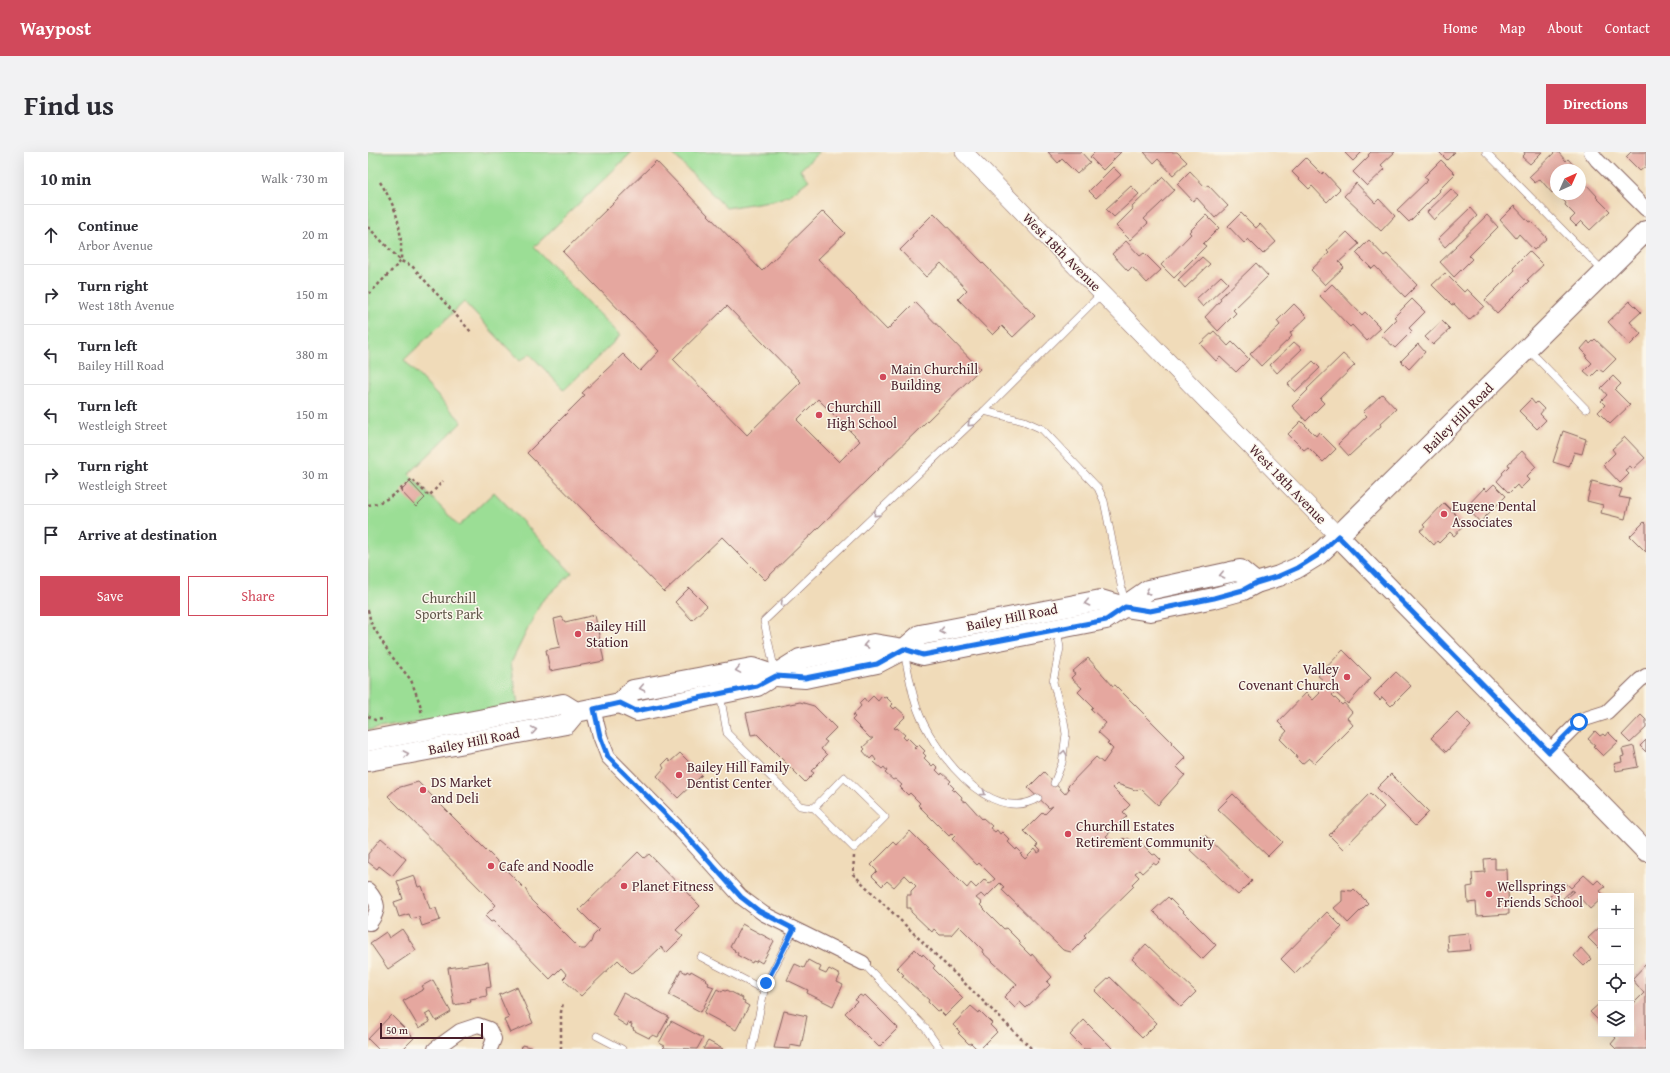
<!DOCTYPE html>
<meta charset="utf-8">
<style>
body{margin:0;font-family:"Gentium Book Plus",serif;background:#f2f2f3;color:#2b2b33}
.controls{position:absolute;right:12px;bottom:12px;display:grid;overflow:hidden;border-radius:0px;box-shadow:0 4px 16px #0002}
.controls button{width:36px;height:36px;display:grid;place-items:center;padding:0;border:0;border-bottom:1px solid #e1e1e2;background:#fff;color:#2b2b33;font:20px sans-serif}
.compass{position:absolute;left:1182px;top:12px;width:36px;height:36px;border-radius:50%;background:#fff;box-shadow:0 4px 16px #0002;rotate:45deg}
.scale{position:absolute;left:12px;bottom:10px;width:103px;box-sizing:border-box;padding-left:4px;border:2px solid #4a1f2b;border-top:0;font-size:11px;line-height:14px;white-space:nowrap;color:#4a1f2b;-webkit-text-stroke:3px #fbf7ec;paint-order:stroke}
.stop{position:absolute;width:12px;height:12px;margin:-9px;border:3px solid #1a73e8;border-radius:50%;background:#fff}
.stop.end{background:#1a73e8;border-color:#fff;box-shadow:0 1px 4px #0008}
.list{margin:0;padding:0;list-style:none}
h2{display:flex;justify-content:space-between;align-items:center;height:52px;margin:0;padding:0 16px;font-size:17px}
h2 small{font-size:13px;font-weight:400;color:#7c7c81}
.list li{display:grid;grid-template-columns:26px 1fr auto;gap:12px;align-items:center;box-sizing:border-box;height:60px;padding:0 16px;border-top:1px solid #e1e1e2}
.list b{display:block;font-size:15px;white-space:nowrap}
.list p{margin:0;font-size:13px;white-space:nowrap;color:#7c7c81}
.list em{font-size:13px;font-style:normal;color:#7c7c81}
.actions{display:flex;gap:8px;padding:12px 16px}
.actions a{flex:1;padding:9px 0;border:1px solid #d1495b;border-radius:0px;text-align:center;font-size:14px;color:#d1495b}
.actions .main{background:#d1495b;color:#fff}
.icon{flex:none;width:22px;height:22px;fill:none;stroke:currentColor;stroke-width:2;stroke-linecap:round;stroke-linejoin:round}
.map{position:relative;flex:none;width:1278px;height:897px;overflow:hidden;border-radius:0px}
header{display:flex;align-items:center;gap:24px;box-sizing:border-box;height:56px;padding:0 20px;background:#d1495b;color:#fff}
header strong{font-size:19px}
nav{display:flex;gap:22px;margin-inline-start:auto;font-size:14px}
.intro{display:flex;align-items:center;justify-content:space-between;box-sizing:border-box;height:96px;padding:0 24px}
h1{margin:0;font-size:28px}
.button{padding:10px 18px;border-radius:0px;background:#d1495b;color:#fff;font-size:14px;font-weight:700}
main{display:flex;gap:24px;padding:0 24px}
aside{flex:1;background:#fff;border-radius:0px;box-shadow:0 4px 16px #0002}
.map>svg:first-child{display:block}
</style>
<header>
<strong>Waypost</strong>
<nav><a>Home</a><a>Map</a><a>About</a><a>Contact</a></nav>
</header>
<div class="intro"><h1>Find us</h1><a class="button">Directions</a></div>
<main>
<aside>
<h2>10 min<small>Walk · 730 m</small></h2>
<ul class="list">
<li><svg class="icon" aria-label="ahead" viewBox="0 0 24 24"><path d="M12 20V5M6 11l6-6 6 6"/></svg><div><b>Continue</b><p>Arbor Avenue</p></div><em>20 m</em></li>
<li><svg class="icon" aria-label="right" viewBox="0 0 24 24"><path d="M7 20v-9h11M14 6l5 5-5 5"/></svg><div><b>Turn right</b><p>West 18th Avenue</p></div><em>150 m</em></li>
<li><svg class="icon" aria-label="left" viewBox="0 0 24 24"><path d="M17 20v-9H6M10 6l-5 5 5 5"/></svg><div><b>Turn left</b><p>Bailey Hill Road</p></div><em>380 m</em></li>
<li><svg class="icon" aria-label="left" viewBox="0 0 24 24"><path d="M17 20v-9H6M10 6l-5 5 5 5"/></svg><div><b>Turn left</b><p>Westleigh Street</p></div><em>150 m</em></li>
<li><svg class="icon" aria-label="right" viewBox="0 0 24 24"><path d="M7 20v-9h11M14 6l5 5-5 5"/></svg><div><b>Turn right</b><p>Westleigh Street</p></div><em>30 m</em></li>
<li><svg class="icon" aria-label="arrive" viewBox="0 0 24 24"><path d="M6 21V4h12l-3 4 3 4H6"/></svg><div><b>Arrive at destination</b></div></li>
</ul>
<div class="actions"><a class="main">Save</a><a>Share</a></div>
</aside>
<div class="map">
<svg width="1278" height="897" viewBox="0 0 1278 897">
<rect width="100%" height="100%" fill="#fbf7ec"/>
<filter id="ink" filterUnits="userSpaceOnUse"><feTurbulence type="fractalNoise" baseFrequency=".025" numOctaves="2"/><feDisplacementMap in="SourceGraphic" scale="8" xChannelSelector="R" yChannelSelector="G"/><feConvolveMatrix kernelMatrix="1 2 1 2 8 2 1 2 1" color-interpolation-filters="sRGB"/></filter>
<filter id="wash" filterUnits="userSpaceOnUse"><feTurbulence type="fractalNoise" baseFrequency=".012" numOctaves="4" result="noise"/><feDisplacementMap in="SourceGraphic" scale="16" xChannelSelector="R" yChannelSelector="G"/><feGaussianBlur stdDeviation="0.9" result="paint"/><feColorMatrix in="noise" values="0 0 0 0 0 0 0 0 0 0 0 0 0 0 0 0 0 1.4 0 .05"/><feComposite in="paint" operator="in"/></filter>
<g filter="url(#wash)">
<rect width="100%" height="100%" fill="#f0dbb9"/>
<g fill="#9bde95" stroke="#727e60">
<polygon points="0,0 264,0 166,95 252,184 196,238 162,202 152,209 96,150 36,208 94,270 41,322 91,374 126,340 204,421 173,450 143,511 150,552 0,578"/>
<polygon points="303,0 451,0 432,18 441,28 422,43 408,48 358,56"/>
</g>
<g id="blocks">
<g fill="#e5a79f" fill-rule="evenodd">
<polygon points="680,0 713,0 722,10 709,22 694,7 690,11"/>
<polygon points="727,0 753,0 735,18 722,5"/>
<polygon points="776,0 809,0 819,10 805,23 790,7 786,11"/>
<polygon points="979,0 994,0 985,9 977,1"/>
<polygon points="1003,0 1027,0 1013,13 1017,17 999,34 985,20 1001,4 1000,3"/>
<polygon points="1071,0 1087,0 1079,8"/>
<polygon points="1156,0 1174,0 1162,12 1154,5 1157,2"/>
<polygon points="1187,0 1190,0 1198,9 1200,7 1209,17 1208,18 1188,18 1188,37 1184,41 1172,27 1167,31 1161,25"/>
<polygon points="1263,0 1278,0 1278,14 1272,19 1258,5"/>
<polygon points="938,6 954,22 956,20 972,37 959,50 944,34 941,37 924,20"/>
<polygon points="1073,8 1087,22 1071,38 1072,39 1041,70 1029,58 1060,28 1056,25"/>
<path d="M288 9 394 119 455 59 477 81 450 107 519 178 547 150 612 217 397 428 354 385 296 440 159 301 217 243 214 241 255 202 272 219 291 199 195 100ZM359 154 433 230 379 283 305 207ZM450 247 492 289 471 310 429 268Z"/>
<polygon points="745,15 753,23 728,46 721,39"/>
<polygon points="822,19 837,35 840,33 860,54 847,66 829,46 825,49 809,32"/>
<polygon points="795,25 807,38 776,67 780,71 762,88 748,74 765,57 764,55"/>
<polygon points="988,31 1007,51 1011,47 1027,64 1013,79 976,44"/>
<polygon points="1218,32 1229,44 1228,45 1242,59 1222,78 1213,69 1208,74 1202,68 1207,63 1197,53 1198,51 1193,46 1197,42 1202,42 1205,45 1208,42 1212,42 1212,38"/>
<polygon points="763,34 771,42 746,65 738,57"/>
<polygon points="1083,37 1091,44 1066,68 1059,60"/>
<polygon points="1146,54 1161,70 1163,69 1179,86 1166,98 1151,82 1148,86 1132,68"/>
<polygon points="1102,56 1109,64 1077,95 1070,87"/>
<polygon points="566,61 667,164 645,185 634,174 625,183 590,147 599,138 573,111 558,125 532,98 545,85 544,83"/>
<polygon points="873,61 888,76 892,72 908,90 895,102 880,87 876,91 860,74"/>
<polygon points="838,63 851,76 835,92 838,94 806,126 793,113 823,82 821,80"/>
<polygon points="1119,63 1130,75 1101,104 1104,107 1086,125 1072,110 1088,95 1087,94"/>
<polygon points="979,80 991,92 971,110 976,115 957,133 943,118 961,101 959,99"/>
<polygon points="1001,88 1016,104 1019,102 1049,133 1037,145 1007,114 1004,117 988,101"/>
<polygon points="758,89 772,104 776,101 793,118 779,131 764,115 760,119 744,102"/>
<polygon points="1161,99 1175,113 1159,128 1161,129 1129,161 1117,148 1147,118 1145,115"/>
<polygon points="834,105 842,112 817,136 810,128"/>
<polygon points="888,111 900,124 865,158 868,161 850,179 837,165 853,148 852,146"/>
<polygon points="1077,121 1096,140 1099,137 1116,154 1101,168 1086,152 1084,153 1064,133"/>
<polygon points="853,124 860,131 835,155 828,147"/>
<polygon points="964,132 994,163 997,160 1013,176 999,189 984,173 982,175 952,144"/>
<polygon points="1044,147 1057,160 1041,176 1044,179 1027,196 1013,183 1029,167 1026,165"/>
<polygon points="1262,149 1273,160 1262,170 1273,182 1262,193 1240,170"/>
<polygon points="926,152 939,165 922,181 924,184 893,214 882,202 912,173 909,169"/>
<polygon points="1074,169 1082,177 1065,193 1057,185"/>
<polygon points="846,179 860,194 864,190 881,207 868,220 852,205 848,209 832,192"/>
<polygon points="1227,187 1248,207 1235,220 1231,217 1223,225 1216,219 1224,211 1217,204 1219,203 1213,197 1220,189 1222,192"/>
<polygon points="926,190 934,197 909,221 902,213"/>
<polygon points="1050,192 1057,200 1041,217 1033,209"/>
<polygon points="975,202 987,213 952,247 956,251 938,269 924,254 940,238 939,237"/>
<polygon points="945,209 952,216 927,240 920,232"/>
<polygon points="1245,224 1253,232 1247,238 1262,253 1242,272 1230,260 1237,253 1233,249 1239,243 1233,236"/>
<polygon points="1014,242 1028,257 1012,272 1013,274 981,304 970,292 999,264 995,260"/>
<polygon points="1163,247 1167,252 1169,250 1176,257 1172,262 1178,268 1169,277 1151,259"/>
<polygon points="933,269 948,284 951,280 968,297 955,310 940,295 936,298 920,282"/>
<polygon points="1195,279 1218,287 1214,302 1206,300 1201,315 1185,310"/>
<polygon points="1257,285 1277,306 1265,317 1262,314 1257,318 1261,322 1252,331 1235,313 1247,301 1244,297"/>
<polygon points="1154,299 1168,315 1158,325 1161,328 1152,337 1149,333 1141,341 1129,329 1135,322 1134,321 1141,314 1140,312"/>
<polygon points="1224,329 1254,337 1251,345 1262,347 1257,367 1233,361 1235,353 1219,349"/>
<polygon points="42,330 57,346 48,355 33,339"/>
<polygon points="1126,332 1138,344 1112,370 1101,358 1102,357 1099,354 1116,336 1119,339"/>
<polygon points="1076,351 1097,372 1086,384 1082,380 1071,391 1069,389 1066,393 1052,379 1057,375 1055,373"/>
<polygon points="1276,370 1278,372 1278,400 1262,384"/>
<polygon points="321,436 339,454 324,468 307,450"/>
<polygon points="227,463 236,509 182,519 178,498 192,495 186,467 194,465 197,470"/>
<polygon points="975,498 1003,526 980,552 967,540 964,543 974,553 976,551 984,560 979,566 985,573 947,611 941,606 934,612 928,606 929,604 912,587 919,579 910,570 938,541 945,548 952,541 947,536 955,528 950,524"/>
<polygon points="720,506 745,534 747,533 804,590 803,591 818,606 809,615 817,623 790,653 773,637 767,638 749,632 745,636 762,653 755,660 759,664 738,684 750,697 751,695 749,693 756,686 758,688 760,686 770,696 774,692 785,703 787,702 793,708 788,713 785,711 774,721 771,718 767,721 771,725 764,732 766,734 716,783 718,785 703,800 695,798 634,738 636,735 632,731 617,746 613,742 608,746 614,751 612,753 636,777 638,776 653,791 651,792 663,804 664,802 684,825 679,830 682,833 658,856 652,850 647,856 636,845 649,832 614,800 615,798 591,774 583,783 572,783 566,777 564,780 543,760 543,756 539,756 539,743 543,743 543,739 548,734 537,723 526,735 519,729 514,734 504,724 509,719 503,713 526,690 529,693 542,679 599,736 603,731 608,736 617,727 621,732 627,727 611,711 609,713 584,687 587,684 584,681 581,684 550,653 552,651 542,641 540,643 532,635 534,633 527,627 525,628 517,621 519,619 516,615 514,617 506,610 508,608 505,604 502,607 495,599 497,597 495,595 505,586 502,586 484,568 487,565 485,563 493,554 491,551 496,546 499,550 505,544 510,549 514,544 516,546 518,545 525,552 523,554 526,557 528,555 538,564 526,576 528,577 529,576 537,583 535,585 538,588 540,586 548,594 546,596 547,597 551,593 557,599 555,601 558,604 556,606 564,614 566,612 570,616 568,618 573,623 574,621 583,629 581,631 586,636 584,638 586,639 587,638 594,645 593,647 597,650 598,649 614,667 615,666 624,674 622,676 627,680 629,678 632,682 634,680 642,688 640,690 648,698 649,696 654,701 652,702 657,707 667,697 670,701 673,699 668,694 670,693 656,679 675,660 677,662 685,654 681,656 660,636 676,620 697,642 701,637 699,635 728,605 735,611 745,597 739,591 741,590 730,580 738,571 723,557 725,555 710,540 714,536 703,526 707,522 704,520"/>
<polygon points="1028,520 1043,534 1023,554 1014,545 1012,548 1006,542"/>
<polygon points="432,550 446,554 468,576 456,588 459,590 453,597 459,603 443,619 446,621 437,630 389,582 383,583 378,561"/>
<polygon points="1089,560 1103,574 1078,600 1063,586"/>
<polygon points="1273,563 1278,568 1278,576 1262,591 1254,583"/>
<polygon points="1227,579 1232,584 1235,582 1237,584 1240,580 1250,590 1235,604 1225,594 1227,593 1220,587"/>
<polygon points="1278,588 1278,600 1272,594"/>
<polygon points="1266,594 1270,615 1248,619 1246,612 1254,610 1253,605 1256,604 1254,597"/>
<polygon points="312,601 334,623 310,646 289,624 296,616 294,613 300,607 302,610"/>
<polygon points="1023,622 1061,660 1047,674 1009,636"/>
<polygon points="50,630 158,738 163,748 212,797 217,797 223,790 225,784 231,778 211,758 270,700 276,706 281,702 332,754 308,778 315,784 298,801 293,795 270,817 263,821 250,808 213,844 195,827 199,823 193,816 182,827 125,769 123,770 117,764 128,753 20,644 29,636"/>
<polygon points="1002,641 1016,655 975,697 961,683"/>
<polygon points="865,642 914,690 900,704 850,657"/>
<polygon points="837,683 884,729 870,743 822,698"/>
<polygon points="13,686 38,707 24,724 11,714 9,717 0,710 0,702"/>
<polygon points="1127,706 1127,717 1139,717 1141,762 1109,764 1108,750 1100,751 1099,735 1105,734 1104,721 1117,720 1116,707"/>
<polygon points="46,723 50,735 54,734 62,757 68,756 72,768 54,774 51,765 43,767 41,762 31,765 26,750 35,747 29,729"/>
<polygon points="1216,723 1226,732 1230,728 1237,735 1232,739 1237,744 1233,744 1233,747 1222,757 1212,746 1206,752 1199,745 1206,739 1204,738 1194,747 1196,749 1191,755 1181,745 1197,730 1203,736"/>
<polygon points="986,737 1000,751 980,771 966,756 974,749 974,738 984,739"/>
<polygon points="800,745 848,793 834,807 785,759"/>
<polygon points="959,760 974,775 927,821 913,807"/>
<polygon points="374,772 406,789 394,811 389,808 388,810 385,809 384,811 369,803 370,801 366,799 367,798 362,795"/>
<polygon points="1233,774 1233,799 1220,786"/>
<polygon points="34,777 48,798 20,817 2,791 18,780 21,786"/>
<polygon points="1101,781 1103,798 1080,800 1079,783"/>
<polygon points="778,792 828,840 813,855 764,807"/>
<polygon points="1213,796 1223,807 1216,814 1206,804"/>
<polygon points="547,797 554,804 555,802 567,814 565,816 595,846 577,864 571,858 569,859 560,850 561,848 534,824 536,823 529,816"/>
<polygon points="440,808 453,815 451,819 458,822 461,817 472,823 469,830 475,833 465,854 439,841 440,838 419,828 427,812 436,816"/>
<polygon points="120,810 123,835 118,836 119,844 102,847 103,850 86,853 80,816"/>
<polygon points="1278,812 1278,897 1248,897 1243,892 1248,886 1244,882 1263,882 1263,854 1276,841 1264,827"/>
<polygon points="313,818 318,821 319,819 322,821 323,819 339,828 338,829 341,831 340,833 346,835 333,860 301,843"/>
<polygon points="742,825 789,871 774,886 727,839"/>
<polygon points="65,828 83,860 68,869 62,859 57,862 62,870 51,876 35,849 56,837 54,834"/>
<polygon points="149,835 165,871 142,881 136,868 141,866 131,843"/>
<polygon points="349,837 354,840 355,838 358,839 359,838 375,846 374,848 377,849 376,851 381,854 368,878 336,861"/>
<polygon points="255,841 301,865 290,885 285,883 281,886 265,878 266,877 263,875 264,872 260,871 259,874 248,867 249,865 244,862"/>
<polygon points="492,843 495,845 497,843 530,876 511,895 477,861 489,849 487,848"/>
<polygon points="1233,850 1233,871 1222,860"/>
<polygon points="603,854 611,861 612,859 624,871 622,873 629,880 612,897 609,897 603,891 601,892 590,881 592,880 585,873"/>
<polygon points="416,859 439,864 433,895 422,893 422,897 406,896"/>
<polygon points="23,863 46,886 35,897 10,897 0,887"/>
<polygon points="716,868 745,897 716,897 702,883"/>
<polygon points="303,869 335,886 329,897 295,896 297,894 291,891"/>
<polygon points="340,889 355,897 335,897"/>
<polygon points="154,893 166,896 166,897 153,897"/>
</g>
</g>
</g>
<g filter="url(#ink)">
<use href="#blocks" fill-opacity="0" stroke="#84615d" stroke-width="1"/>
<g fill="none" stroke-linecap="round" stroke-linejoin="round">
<g stroke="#84615d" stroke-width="8">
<g id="service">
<polyline points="1118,0 1236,120"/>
<polyline points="1160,197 1218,257"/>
<polyline points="616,259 656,269 674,277 730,336 736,349 757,453"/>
<path d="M536 500C540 518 543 538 549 556 563 596 621 675 670 646"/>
<polyline points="407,520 396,469 616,259 733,142"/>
<polyline points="352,542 359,581 432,654 446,656 486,696 517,665 476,625 446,656"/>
<polyline points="686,631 694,611 698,582 696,569 685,530 692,496 689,477"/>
<polyline points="333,805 396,838"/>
<polyline points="495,811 558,877 572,897"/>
<polyline points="229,884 254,897"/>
<polyline points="384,897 397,834 426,777"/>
</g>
</g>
<g stroke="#84615d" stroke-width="16">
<g id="minor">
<polyline points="1223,0 1229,8 1278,57"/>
<polyline points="225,557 232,584 240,605 315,681 373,745 396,762 495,811"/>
<polyline points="1181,600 1211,570 1217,567 1239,560 1272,528 1278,524"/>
<path d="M0 738C11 751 12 757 2 771H0"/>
<polyline points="67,897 92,879 110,873 121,877 126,887 122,897"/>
</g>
</g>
<g stroke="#84615d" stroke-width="18">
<polyline id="tertiary" points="596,0 970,384"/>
</g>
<g stroke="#84615d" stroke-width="22">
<g id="secondary">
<polyline points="970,384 1278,699"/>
<polyline points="252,551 269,559 389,534 432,507 506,492 536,497 555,503 738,467 780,438 872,418 888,431"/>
<polyline points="0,589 195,552 208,560"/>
<polyline points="0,609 198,572 208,560 252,551 265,538 384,516 408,524 437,526 509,511 536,497 552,483 733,448 757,455 782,459 846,446 875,438 888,431 911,424 929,416 950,403 970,384 1278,79"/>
</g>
</g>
<g stroke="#84615d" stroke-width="2.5" stroke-dasharray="3 3" stroke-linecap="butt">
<path d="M12 30C30 58 34 76 33 109L44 114 104 181"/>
<polyline points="0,75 33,109 0,143"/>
<path d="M0 353C18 351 31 339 44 327L61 344 75 329"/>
<polyline points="0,458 3,471 21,501 43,528 52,552 54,564"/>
<polyline points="0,564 7,568 17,567"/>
<polyline points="486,704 485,722 664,897"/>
<polyline points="193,897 193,860 195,851"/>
</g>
<use href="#service" stroke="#fff" stroke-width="7"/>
<use href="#minor" stroke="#fff" stroke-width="14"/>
<use href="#tertiary" stroke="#fff" stroke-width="17"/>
<use href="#secondary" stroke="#fff" stroke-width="20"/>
</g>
<defs><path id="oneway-chevron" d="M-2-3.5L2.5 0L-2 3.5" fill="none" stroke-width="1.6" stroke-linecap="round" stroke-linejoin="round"/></defs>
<g stroke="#ae9aa0">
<use href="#oneway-chevron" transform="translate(602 272) rotate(136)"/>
<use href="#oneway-chevron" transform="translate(508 362) rotate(136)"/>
<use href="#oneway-chevron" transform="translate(854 423) rotate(167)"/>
<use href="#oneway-chevron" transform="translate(780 440) rotate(156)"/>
<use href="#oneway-chevron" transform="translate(719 451) rotate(168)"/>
<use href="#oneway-chevron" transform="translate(415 452) rotate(136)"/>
<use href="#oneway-chevron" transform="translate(574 479) rotate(169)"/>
<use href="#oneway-chevron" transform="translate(498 493) rotate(169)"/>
<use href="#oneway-chevron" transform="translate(370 518) rotate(170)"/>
<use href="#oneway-chevron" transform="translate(274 536) rotate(169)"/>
<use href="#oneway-chevron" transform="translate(166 578) rotate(-10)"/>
<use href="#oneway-chevron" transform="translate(696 601) rotate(-81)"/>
<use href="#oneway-chevron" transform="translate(38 602) rotate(-11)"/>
<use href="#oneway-chevron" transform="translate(615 641) rotate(34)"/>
</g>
</g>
<g fill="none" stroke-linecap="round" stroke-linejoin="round" filter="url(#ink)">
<polyline stroke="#1a73e8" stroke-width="5" points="398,831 426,777 391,759 373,745 315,680 240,605 232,584 226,557 252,551 268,559 389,534 408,524 437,526 509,512 536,497 555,503 738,468 757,455 782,459 846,446 875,438 888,431 911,424 929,416 950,403 970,384 1181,600 1211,570"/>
</g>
<g fill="#d1495b" stroke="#fbf7ec" stroke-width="1.5">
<circle cx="515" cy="225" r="4"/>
<circle cx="451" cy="263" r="4"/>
<circle cx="1076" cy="362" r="4"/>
<circle cx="210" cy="482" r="4"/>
<circle cx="979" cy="525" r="4"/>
<circle cx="311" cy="623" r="4"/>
<circle cx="55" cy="638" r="4"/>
<circle cx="700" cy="682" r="4"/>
<circle cx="123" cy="714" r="4"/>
<circle cx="256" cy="734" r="4"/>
<circle cx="1121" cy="742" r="4"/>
</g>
<g text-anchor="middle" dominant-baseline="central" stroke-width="3" stroke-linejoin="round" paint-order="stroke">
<g font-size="14" fill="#4a1f2b" stroke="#fbf7ec">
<text transform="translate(694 100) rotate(45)">West 18th Avenue</text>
<text transform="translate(1090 266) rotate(-45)">Bailey Hill Road</text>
<text transform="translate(920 332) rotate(46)">West 18th Avenue</text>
<text transform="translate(644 465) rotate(-11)">Bailey Hill Road</text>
<text transform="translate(106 589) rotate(-11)">Bailey Hill Road</text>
</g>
<g font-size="14" fill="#4a1f2b" stroke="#fbf7ec" text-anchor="start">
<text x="523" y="217">Main Churchill<tspan x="523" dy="16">Building</tspan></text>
<text x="459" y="255">Churchill<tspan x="459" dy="16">High School</tspan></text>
<text x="1084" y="354">Eugene Dental<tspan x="1084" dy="16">Associates</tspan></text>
<text x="218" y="474">Bailey Hill<tspan x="218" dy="16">Station</tspan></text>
<text x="971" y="517" text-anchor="end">Valley<tspan x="971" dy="16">Covenant Church</tspan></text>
<text x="319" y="615">Bailey Hill Family<tspan x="319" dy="16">Dentist Center</tspan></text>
<text x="63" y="630">DS Market<tspan x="63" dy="16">and Deli</tspan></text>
<text x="708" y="674">Churchill Estates<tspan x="708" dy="16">Retirement Community</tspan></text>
<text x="131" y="714">Cafe and Noodle</text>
<text x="264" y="734">Planet Fitness</text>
<text x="1129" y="734">Wellsprings<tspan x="1129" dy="16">Friends School</tspan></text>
</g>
<g font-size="14" fill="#62584b" stroke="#fbf7ec">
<text x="81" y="446">Churchill<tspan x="81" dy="16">Sports Park</tspan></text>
</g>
</g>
</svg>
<div class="controls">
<button>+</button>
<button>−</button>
<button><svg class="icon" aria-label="locate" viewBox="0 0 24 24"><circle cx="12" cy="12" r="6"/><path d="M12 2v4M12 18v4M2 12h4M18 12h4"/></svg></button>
<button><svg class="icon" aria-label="layers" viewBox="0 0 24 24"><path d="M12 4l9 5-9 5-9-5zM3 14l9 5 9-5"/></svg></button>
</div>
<svg class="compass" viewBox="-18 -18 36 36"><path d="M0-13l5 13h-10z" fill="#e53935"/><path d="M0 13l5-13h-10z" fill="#7c7c81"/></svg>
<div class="scale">50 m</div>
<div class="stop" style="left:1211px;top:570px"></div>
<div class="stop end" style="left:398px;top:831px"></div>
</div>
</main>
